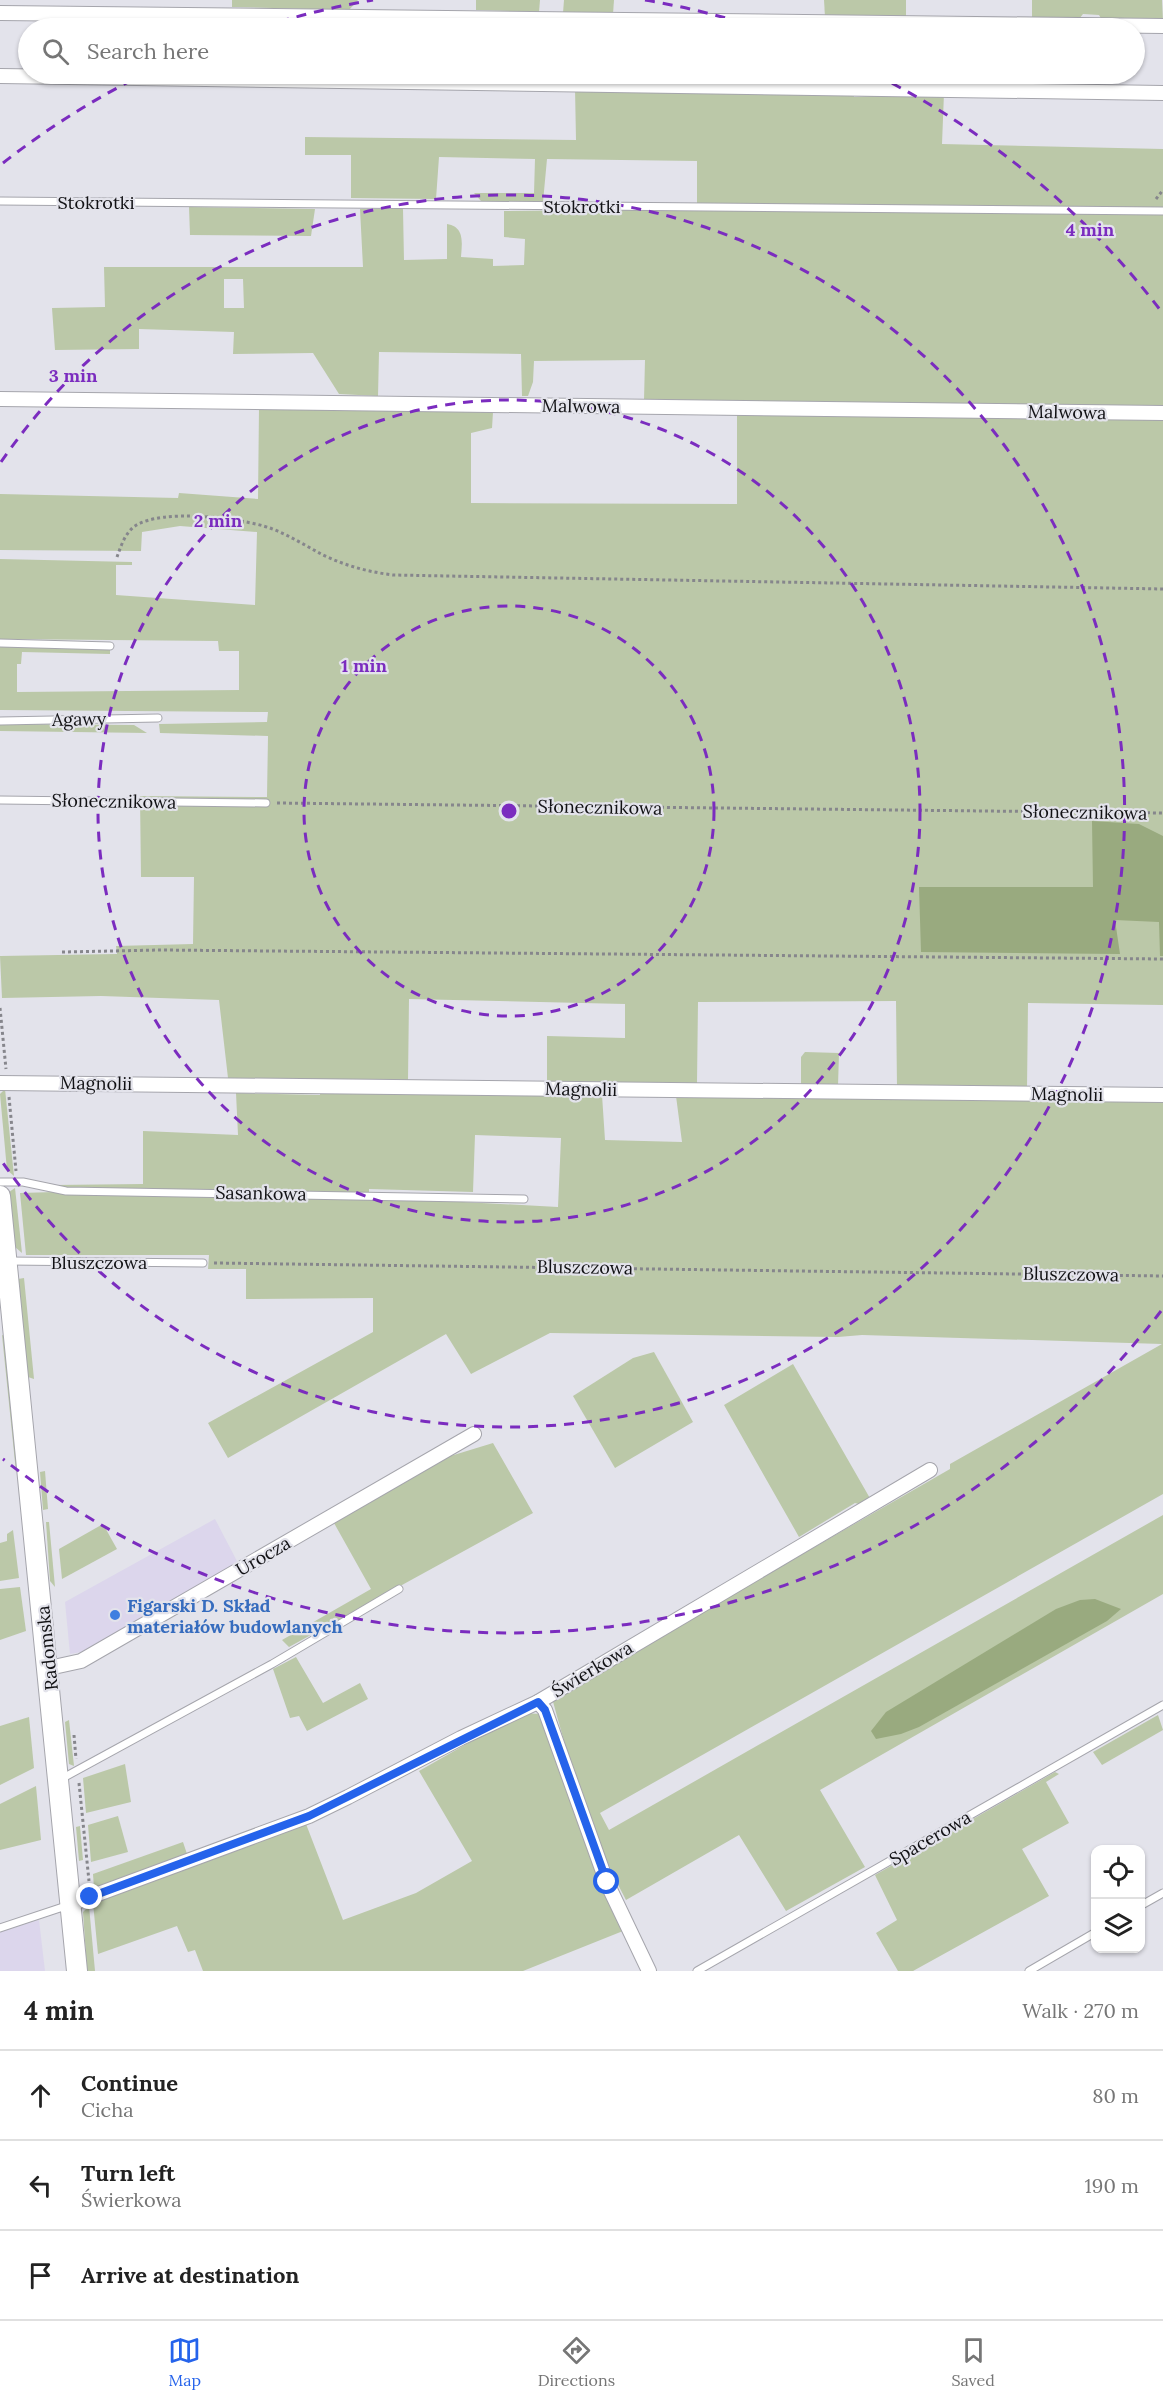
<!DOCTYPE html>
<meta charset="utf-8">
<style>
body{margin:0;font-family:Lora,serif;background:#f2f2f2;color:#222}
.controls{position:absolute;right:18px;bottom:18px;display:grid;overflow:hidden;border-radius:12px;box-shadow:0 2px 4px #0004}
.controls button{width:54px;height:54px;display:grid;place-items:center;padding:0;border:0;border-bottom:2px solid #e0e0e0;background:#fff;color:#222;font:30px sans-serif}
.stop{position:absolute;width:18px;height:18px;margin:-14px;border:4px solid #2563eb;border-radius:50%;background:#fff}
.stop.end{background:#2563eb;border-color:#fff;box-shadow:0 2px 6px #0008}
.list{margin:0;padding:0;list-style:none}
h2{display:flex;justify-content:space-between;align-items:center;height:78px;margin:0;padding:0 24px;font-size:26px}
h2 small{font-size:20px;font-weight:400;color:#767676}
.list li{display:grid;grid-template-columns:39px 1fr auto;gap:18px;align-items:center;box-sizing:border-box;height:90px;padding:0 24px;border-top:2px solid #e0e0e0}
.list b{display:block;font-size:22px;white-space:nowrap}
.list p{margin:0;font-size:20px;white-space:nowrap;color:#767676}
.list em{font-size:20px;font-style:normal;color:#767676}
.icon{flex:none;width:33px;height:33px;fill:none;stroke:currentColor;stroke-width:2;stroke-linecap:round;stroke-linejoin:round}
.map{position:relative;flex:none;width:1163px;height:1971px;overflow:hidden}
.search{position:absolute;background:#fff;box-shadow:0 2px 4px #0004;left:18px;right:18px;top:18px;height:66px;display:flex;align-items:center;gap:15px;box-sizing:border-box;padding:0 21px;border-radius:33px;color:#767676;font-size:22px}
.sheet{height:348px;background:#fff}
nav{display:flex;justify-content:space-around;align-items:center;box-sizing:border-box;height:84px;border-top:2px solid #e0e0e0;background:#fff;font-size:16px;color:#767676}
nav a{display:grid;justify-items:center;gap:3px}
nav .on{color:#2563eb}
.map>svg:first-child{display:block}
</style>
<div class="map">
<svg width="1163" height="1971" viewBox="0 0 1163 1971">
<rect width="100%" height="100%" fill="#e3e3eb"/>
<g fill="#dcd6ec">
<polygon points="215,1519 238,1563 81,1652 70,1654 65,1602"/>
<polygon points="39,1920 45,1971 0,1971 0,1932"/>
</g>
<g fill="#bbc8a8" fill-rule="evenodd">
<polygon points="232,0 358,0 349,10 232,7"/>
<polygon points="476,0 540,0 539,12 476,10"/>
<polygon points="564,0 614,0 613,14 563,13"/>
<polygon points="824,0 906,0 906,19 825,17"/>
<polygon points="1032,0 1162,0 1163,21 1102,20 1099,15 1083,14 1079,19 1032,19"/>
<polygon points="566,74 651,74 651,78 566,77"/>
<path d="M575 88 777 91 782 95H795L801 91 853 92 854 97 871 96 878 92 944 93 942 144 1163 149V1005L1028 1003 1027 1089 897 1086 896 1001 698 1002 697 1083 547 1081V1036L625 1038V1004L409 999 408 1080 228 1078 219 1000 101 996 2 998 0 956 117 954 116 946 193 944 194 877H141L140 796 267 797 268 736 160 733 159 724 267 722 268 712 0 710V646L110 649V654L22 652 21 664H17V692L239 690V651H219L218 641 0 639V559L132 562V565H116V595L255 605 257 532 180 526 142 532 141 551 0 550V494L178 498 179 493 258 499 259 408 493 412 492 428 471 433V503L737 504V402L644 400 645 360 534 361 533 382 528 396H522L521 354 379 352 378 396 339 394 313 353 233 354 234 332 139 329V349L55 350 52 308 105 307 104 267H363L360 209H403L404 260 447 259V224C465 227 462 243 461 257L493 259V266L524 265 525 239 504 237V211L697 209V161L547 159 543 202 481 201 474 193H534L535 159 439 157 436 199 351 198V155H305V137L576 140ZM224 279H243L244 308H224Z"/>
<polygon points="189,207 315,209 311,236 190,235"/>
<polygon points="0,724 134,725 147,733 0,731"/>
<polygon points="805,1052 839,1053 838,1085 801,1085 801,1057"/>
<polygon points="5,1089 14,1176 7,1170 0,1094"/>
<path d="M320 1091 602 1095 605 1140 682 1142 676 1096 1163 1099V1494L600 1813 609 1830 1163 1515V1594L820 1790 865 1867 786 1911 739 1835 626 1900C592 1836 571 1768 552 1698L950 1469V1464L1162 1344 862 1335 838 1337 550 1333 471 1374 446 1334 228 1458 208 1423 373 1332V1298L246 1299V1269H208L209 1255H26L20 1193 55 1192 54 1185 143 1184V1131L238 1135 236 1093 320 1095ZM475 1135 561 1138 558 1207 369 1197V1189L473 1192Z"/>
<polygon points="15,1188 22,1253 15,1247 9,1192"/>
<polygon points="24,1278 34,1379 28,1377 19,1283 18,1279"/>
<polygon points="2,1335 5,1336 18,1470 16,1472"/>
<polygon points="654,1352 693,1422 615,1468 573,1396 633,1358"/>
<polygon points="793,1364 871,1500 863,1505 855,1503 799,1537 724,1405"/>
<polygon points="493,1443 533,1513 289,1647 282,1640 371,1589 334,1523 444,1458"/>
<polygon points="45,1471 48,1509 43,1510 40,1472"/>
<polygon points="46,1522 49,1522 55,1587 50,1581"/>
<polygon points="103,1524 117,1549 62,1579 59,1549"/>
<polygon points="13,1530 19,1578 0,1581 0,1543 7,1541 7,1534"/>
<polygon points="20,1587 26,1631 0,1640 0,1589"/>
<polygon points="296,1657 323,1703 360,1683 368,1699 307,1731 299,1716 290,1718 273,1669"/>
<polygon points="521,1713 541,1714 623,1931 523,1971 203,1971 195,1950 188,1952 177,1926 98,1954 93,1903 306,1824 343,1920 416,1893 472,1861 419,1771"/>
<polygon points="1158,1715 1163,1730 1102,1765 1093,1752"/>
<polygon points="29,1717 34,1768 0,1785 0,1726"/>
<polygon points="69,1720 74,1766 69,1764 65,1722"/>
<polygon points="125,1764 131,1802 86,1813 83,1778"/>
<polygon points="1055,1772 1059,1774 1046,1782 1069,1823 1022,1849 1049,1896 913,1971 898,1971 876,1933 897,1920 875,1875"/>
<polygon points="36,1786 41,1840 0,1850 0,1804"/>
<polygon points="118,1816 128,1852 91,1862 88,1825"/>
<polygon points="80,1826 83,1860 79,1861 76,1827"/>
<polygon points="183,1842 188,1857 94,1888 93,1874"/>
<polygon points="89,1906 95,1971 87,1971 83,1912"/>
</g>
<g fill="#99aa7f">
<polygon points="1092,821 1139,824 1163,836 1163,956 1160,956 1159,922 1115,920 1120,954 921,952 919,887 1093,887"/>
<polygon points="1095,1599 1121,1609 1107,1621 919,1727 901,1734 876,1739 871,1731 886,1712 1056,1609 1080,1600"/>
</g>
<g fill="none" stroke-linecap="round" stroke-linejoin="round">
<g stroke="#a5a5ac" stroke-width="9">
<g id="lane">
<polyline points="0,201 1163,211"/>
<polyline points="0,643 110,646"/>
<polyline points="0,721 158,718"/>
<polyline points="0,800 266,803"/>
<polyline points="0,1182 23,1182 66,1191 524,1199"/>
<polyline points="8,1261 203,1263"/>
<polyline points="61,1779 272,1664 399,1589"/>
<polyline points="1140,1906 1163,1893"/>
<polyline points="0,1928 69,1905"/>
<polyline points="697,1971 1163,1705"/>
<polyline points="1029,1971 1096,1932"/>
</g>
</g>
<g stroke="#a5a5ac" stroke-width="16">
<g id="street">
<polyline points="0,13 1163,26"/>
<polyline points="0,76 1163,93"/>
<polyline points="0,399 1163,413"/>
<polyline points="0,1083 1163,1095"/>
<polyline points="49,1668 81,1661 474,1434"/>
<polyline points="538,1702 545,1710 607,1883 649,1971"/>
<polyline points="71,1904 309,1816 348,1797 461,1738 538,1702 930,1470"/>
</g>
</g>
<g stroke="#a5a5ac" stroke-width="22">
<polyline id="secondary" points="0,1196 77,1971"/>
</g>
<g stroke="#86868c" stroke-width="3" stroke-dasharray="3 3" stroke-linecap="butt">
<polyline points="1156,199 1163,190"/>
<path d="M117 557C121 546 125 533 135 526 162 508 241 518 270 528 289 535 306 546 323 555 346 566 369 572 393 575L1163 589"/>
<polyline points="277,803 1163,813"/>
<polyline points="62,952 161,950 1163,959"/>
<polyline points="0,1008 6,1069"/>
<polyline points="9,1097 16,1171"/>
<polyline points="214,1263 1163,1276"/>
<polyline points="74,1735 76,1759"/>
<polyline points="79,1783 89,1881"/>
</g>
<use href="#lane" stroke="#fff" stroke-width="7"/>
<use href="#street" stroke="#fff" stroke-width="14"/>
<use href="#secondary" stroke="#fff" stroke-width="20"/>
</g>
<g fill="none" stroke-linecap="round" stroke-linejoin="round">
<polyline stroke="#2563eb" stroke-width="8" points="90,1897 309,1816 538,1702 545,1710 607,1882"/>
</g>
<g fill="none" stroke="#7b2cbf" stroke-width="3" stroke-dasharray="10 8">
<circle cx="509" cy="811" r="205"/>
<circle cx="509" cy="811" r="411"/>
<path d="M1 462A616 616 0 1 1 1 1160"/>
<path d="M1161 1311A822 822 0 0 1 3 1459M3 163A822 822 0 0 1 142 75M262 27A822 822 0 0 1 373 0M645 0A822 822 0 0 1 756 27M876 75A822 822 0 0 1 1161 311"/>
</g>
<circle fill="#3f7fe0" stroke="#e3e3eb" stroke-width="2" cx="115" cy="1615" r="6"/>
<g text-anchor="middle" dominant-baseline="central" stroke-width="4.5" stroke-linejoin="round" paint-order="stroke">
<g font-size="18" fill="#111114" stroke="#e3e3eb">
<text x="96" y="202">Stokrotki</text>
<text x="582" y="206">Stokrotki</text>
<text transform="translate(581 406) rotate(1)">Malwowa</text>
<text transform="translate(1067 412) rotate(1)">Malwowa</text>
<text transform="translate(79 719) rotate(-1)">Agawy</text>
<text transform="translate(114 801) rotate(1)">Słonecznikowa</text>
<text transform="translate(600 807) rotate(1)">Słonecznikowa</text>
<text transform="translate(1085 812) rotate(1)">Słonecznikowa</text>
<text transform="translate(96 1083) rotate(1)">Magnolii</text>
<text transform="translate(581 1089) rotate(1)">Magnolii</text>
<text transform="translate(1067 1094) rotate(1)">Magnolii</text>
<text transform="translate(261 1193) rotate(1)">Sasankowa</text>
<text x="99" y="1262">Bluszczowa</text>
<text transform="translate(585 1267) rotate(1)">Bluszczowa</text>
<text transform="translate(1071 1274) rotate(1)">Bluszczowa</text>
<text transform="translate(263 1556) rotate(-30)">Urocza</text>
<text transform="translate(47 1648) rotate(-96)">Radomska</text>
<text transform="translate(592 1669) rotate(-31)">Świerkowa</text>
<text transform="translate(930 1838) rotate(-30)">Spacerowa</text>
</g>
<g font-size="18" font-weight="bold" fill="#366cbe" stroke="#e3e3eb" text-anchor="start">
<text x="127" y="1605">Figarski D. Skład<tspan x="127" dy="21">materiałów budowlanych</tspan></text>
</g>
</g>
<circle cx="509" cy="811" r="9" fill="#7b2cbf" stroke="#e3e3eb" stroke-width="3"/>
<g font-size="18" text-anchor="middle" font-weight="bold" fill="#7b2cbf" stroke="#e3e3eb" stroke-width="4.5" stroke-linejoin="round" paint-order="stroke">
<text x="1090" y="236">4 min</text>
<text x="73" y="382">3 min</text>
<text x="218" y="527">2 min</text>
<text x="364" y="672">1 min</text>
</g>
</svg>
<div class="controls">
<button><svg class="icon" aria-label="locate" viewBox="0 0 24 24"><circle cx="12" cy="12" r="6"/><path d="M12 2v4M12 18v4M2 12h4M18 12h4"/></svg></button>
<button><svg class="icon" aria-label="layers" viewBox="0 0 24 24"><path d="M12 4l9 5-9 5-9-5zM3 14l9 5 9-5"/></svg></button>
</div>
<div class="stop" style="left:607px;top:1882px"></div>
<div class="stop end" style="left:90px;top:1897px"></div>
<div class="search"><svg class="icon" aria-label="search" viewBox="0 0 24 24"><circle cx="10" cy="10" r="6"/><path d="M15 15l6 6"/></svg>Search here</div>
</div>
<section class="sheet">
<h2>4 min<small>Walk · 270 m</small></h2>
<ul class="list">
<li><svg class="icon" aria-label="ahead" viewBox="0 0 24 24"><path d="M12 20V5M6 11l6-6 6 6"/></svg><div><b>Continue</b><p>Cicha</p></div><em>80 m</em></li>
<li><svg class="icon" aria-label="left" viewBox="0 0 24 24"><path d="M17 20v-9H6M10 6l-5 5 5 5"/></svg><div><b>Turn left</b><p>Świerkowa</p></div><em>190 m</em></li>
<li><svg class="icon" aria-label="arrive" viewBox="0 0 24 24"><path d="M6 21V4h12l-3 4 3 4H6"/></svg><div><b>Arrive at destination</b></div></li>
</ul>
</section>
<nav>
<a class="on"><svg class="icon" aria-label="map" viewBox="0 0 24 24"><path d="M3 6l6-2 6 2 6-2v14l-6 2-6-2-6 2zM9 4v14M15 6v14"/></svg>Map</a>
<a><svg class="icon" aria-label="directions" viewBox="0 0 24 24"><path d="M12 3l9 9-9 9-9-9zM9 14v-3h6M13 9l2 2-2 2"/></svg>Directions</a>
<a><svg class="icon" aria-label="saved" viewBox="0 0 24 24"><path d="M7 4h10v16l-5-4-5 4z"/></svg>Saved</a>
</nav>
